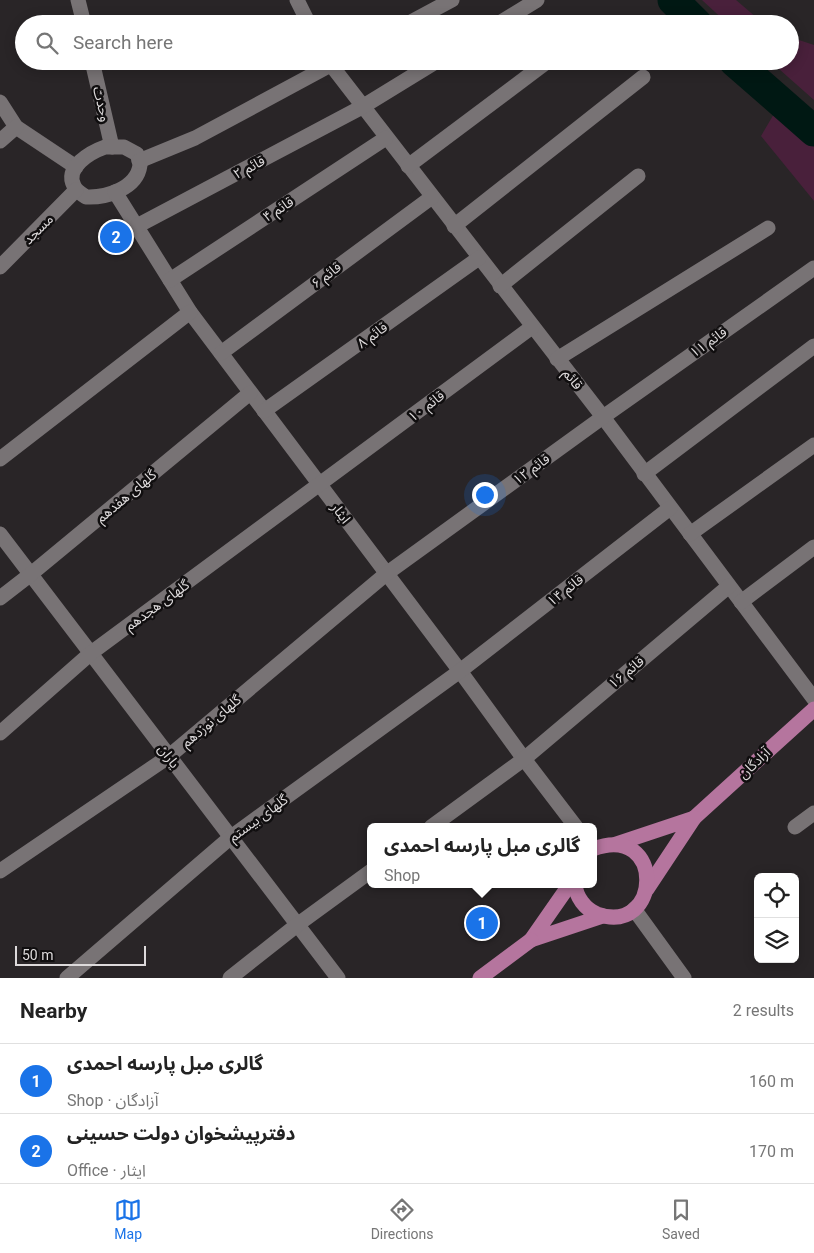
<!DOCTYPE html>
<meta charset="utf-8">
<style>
body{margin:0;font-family:Roboto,"Noto Sans Arabic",sans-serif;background:#f2f2f2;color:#222}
.controls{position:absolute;right:15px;bottom:15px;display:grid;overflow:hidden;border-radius:8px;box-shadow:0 2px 12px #0003}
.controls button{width:45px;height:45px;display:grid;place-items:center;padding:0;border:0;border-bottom:1px solid #e0e0e0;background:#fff;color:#222;font:25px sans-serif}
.scale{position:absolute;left:15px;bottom:12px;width:131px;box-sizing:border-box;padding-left:5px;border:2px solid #dddadb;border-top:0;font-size:14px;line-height:18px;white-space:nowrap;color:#dddadb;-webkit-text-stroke:4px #100e0f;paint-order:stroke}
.you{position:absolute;left:484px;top:494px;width:18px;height:18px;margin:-12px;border:4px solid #fff;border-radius:50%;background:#1a73e8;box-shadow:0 0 0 8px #1a73e833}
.badge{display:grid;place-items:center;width:32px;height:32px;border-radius:50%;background:#1a73e8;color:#fff;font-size:16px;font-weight:700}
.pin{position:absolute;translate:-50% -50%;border:2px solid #fff;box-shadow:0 1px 5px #0006}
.popup{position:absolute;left:367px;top:823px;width:230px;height:65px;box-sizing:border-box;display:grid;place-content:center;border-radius:8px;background:#fff;filter:drop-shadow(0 1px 4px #0005);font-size:16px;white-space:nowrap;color:#767676}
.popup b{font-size:19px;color:#222}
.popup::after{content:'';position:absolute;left:50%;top:100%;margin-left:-10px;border:10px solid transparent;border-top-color:#fff}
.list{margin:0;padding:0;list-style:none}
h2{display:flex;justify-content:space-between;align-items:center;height:65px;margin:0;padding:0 20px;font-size:21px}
h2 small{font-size:16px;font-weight:400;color:#767676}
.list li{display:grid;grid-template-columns:32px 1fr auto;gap:15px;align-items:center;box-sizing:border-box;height:70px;padding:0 20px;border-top:1px solid #e0e0e0}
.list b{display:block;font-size:19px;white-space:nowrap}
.list p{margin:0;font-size:16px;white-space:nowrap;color:#767676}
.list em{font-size:16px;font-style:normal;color:#767676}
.icon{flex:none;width:28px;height:28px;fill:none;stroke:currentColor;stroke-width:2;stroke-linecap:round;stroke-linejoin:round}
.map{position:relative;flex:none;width:814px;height:978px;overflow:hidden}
.search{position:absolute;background:#fff;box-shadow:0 2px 12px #0003;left:15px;right:15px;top:15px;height:55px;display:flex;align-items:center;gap:12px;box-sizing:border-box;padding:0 18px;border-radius:28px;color:#767676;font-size:19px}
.sheet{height:205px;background:#fff}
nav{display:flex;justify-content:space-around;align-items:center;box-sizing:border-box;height:70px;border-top:1px solid #e0e0e0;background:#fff;font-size:14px;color:#767676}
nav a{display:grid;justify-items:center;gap:2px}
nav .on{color:#1a73e8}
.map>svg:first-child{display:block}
</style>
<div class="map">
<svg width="814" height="978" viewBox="0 0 814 978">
<rect width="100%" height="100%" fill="#292527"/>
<g fill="#49203b">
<polygon points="702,0 736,0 764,24 728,24"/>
<polygon points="790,37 814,45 814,100 770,61 790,61"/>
<polygon points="781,102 814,139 814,201 761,136"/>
</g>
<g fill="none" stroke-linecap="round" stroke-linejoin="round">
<g stroke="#001813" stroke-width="31">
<polyline points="673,0 697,24"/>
<polyline points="734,61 814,131"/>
</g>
<g stroke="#787375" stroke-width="15">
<polyline points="78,0 84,24"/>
<polyline points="297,0 309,24"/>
<polyline points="407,24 452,0"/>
<polyline points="498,24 537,0"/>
<polyline points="92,61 112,147"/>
<polyline points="328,61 603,417 814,699"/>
<polyline points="0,102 16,127 76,167"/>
<polyline points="0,141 16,127"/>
<path d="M105 147H124L137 154C138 157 140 162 140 165 137 189 105 198 86 197 82 194 76 191 74 186 64 167 91 152 105 147Z"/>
<polyline points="139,161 195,138 338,61"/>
<polyline points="408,166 548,61"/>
<polyline points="115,192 190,312 460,671 524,759 576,827"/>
<polyline points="137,226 362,107 437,61"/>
<polyline points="454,226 643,77"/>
<polyline points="0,267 76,190"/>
<polyline points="170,280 386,138"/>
<polyline points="500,286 638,176"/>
<polyline points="221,353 432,197"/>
<polyline points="557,359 768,228"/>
<polyline points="264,411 479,258"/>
<polyline points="0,459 190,312"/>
<polyline points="644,474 814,346"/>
<polyline points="0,534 338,978"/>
<polyline points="690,534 814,445"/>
<polyline points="0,598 31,574 250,393"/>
<polyline points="741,602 814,547"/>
<polyline points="0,733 91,653 532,327"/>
<polyline points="431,827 524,759 729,586"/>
<polyline points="795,827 814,813"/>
<polyline points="0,871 168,757 386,574 603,417 814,268"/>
<polyline points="634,909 684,978"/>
<polyline points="67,978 231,837 460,671 670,508"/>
<polyline points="230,978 297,925 371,871"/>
</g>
<g stroke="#b5759e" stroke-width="15">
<polyline points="694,818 814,709"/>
<polyline points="616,844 694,818 647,889"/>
<polyline points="570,884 531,940 603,916"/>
<path d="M575 884C576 897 585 909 597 914 662 937 666 822 593 849"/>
<polyline points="480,978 531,940"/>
</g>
</g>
<g text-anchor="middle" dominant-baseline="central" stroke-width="5" stroke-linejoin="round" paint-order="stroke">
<g font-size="14" fill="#dddadb" stroke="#100e0f">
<text transform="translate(102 104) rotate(77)">وحدت</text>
<text transform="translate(249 167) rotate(-28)">قائم ۲</text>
<text transform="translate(278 209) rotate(-33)">قائم ۴</text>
<text transform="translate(38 229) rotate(-45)">مسجد</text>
<text transform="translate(326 275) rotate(-37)">قائم ۶</text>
<text transform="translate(372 335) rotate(-36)">قائم ۸</text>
<text transform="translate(708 342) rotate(-35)">قائم ۱۱</text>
<text transform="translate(573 379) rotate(52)">قائم</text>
<text transform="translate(426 406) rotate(-37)">قائم ۱۰</text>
<text transform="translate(531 469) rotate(-36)">قائم ۱۲</text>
<text transform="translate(126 496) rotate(-40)">گلهای هفدهم</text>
<text transform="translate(341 513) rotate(53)">ایثار</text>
<text transform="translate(565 590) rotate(-38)">قائم ۱۴</text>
<text transform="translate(157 605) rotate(-36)">گلهای هجدهم</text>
<text transform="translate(626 672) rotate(-40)">قائم ۱۶</text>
<text transform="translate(211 721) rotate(-40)">گلهای نوزدهم</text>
<text transform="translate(169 756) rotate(53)">یاران</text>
<text transform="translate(754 763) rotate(-43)">آزادگان</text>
<text transform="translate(258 818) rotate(-36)">گلهای بیستم</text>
</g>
</g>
</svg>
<div class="controls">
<button><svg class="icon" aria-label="locate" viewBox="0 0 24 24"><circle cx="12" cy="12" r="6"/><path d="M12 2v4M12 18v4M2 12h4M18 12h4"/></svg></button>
<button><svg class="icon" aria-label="layers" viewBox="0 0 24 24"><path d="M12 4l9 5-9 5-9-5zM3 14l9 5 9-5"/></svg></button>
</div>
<div class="scale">50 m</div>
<div class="you"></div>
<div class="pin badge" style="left:482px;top:923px">1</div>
<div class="popup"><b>گالری مبل پارسه احمدی</b>Shop</div>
<div class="pin badge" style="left:116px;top:237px">2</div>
<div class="search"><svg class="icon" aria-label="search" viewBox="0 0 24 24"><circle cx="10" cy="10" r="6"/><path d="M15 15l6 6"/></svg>Search here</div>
</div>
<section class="sheet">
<h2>Nearby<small>2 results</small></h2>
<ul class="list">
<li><span class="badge">1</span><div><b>گالری مبل پارسه احمدی</b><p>Shop · آزادگان</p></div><em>160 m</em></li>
<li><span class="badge">2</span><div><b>دفترپیشخوان دولت حسینی</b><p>Office · ایثار</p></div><em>170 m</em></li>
</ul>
</section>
<nav>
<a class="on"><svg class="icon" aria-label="map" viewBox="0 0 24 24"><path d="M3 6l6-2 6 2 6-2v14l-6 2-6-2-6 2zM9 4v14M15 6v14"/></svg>Map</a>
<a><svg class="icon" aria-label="directions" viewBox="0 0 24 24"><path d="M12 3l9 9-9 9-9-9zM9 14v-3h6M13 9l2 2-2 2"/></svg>Directions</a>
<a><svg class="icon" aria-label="saved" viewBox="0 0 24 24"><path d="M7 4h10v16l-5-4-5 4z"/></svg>Saved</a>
</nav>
